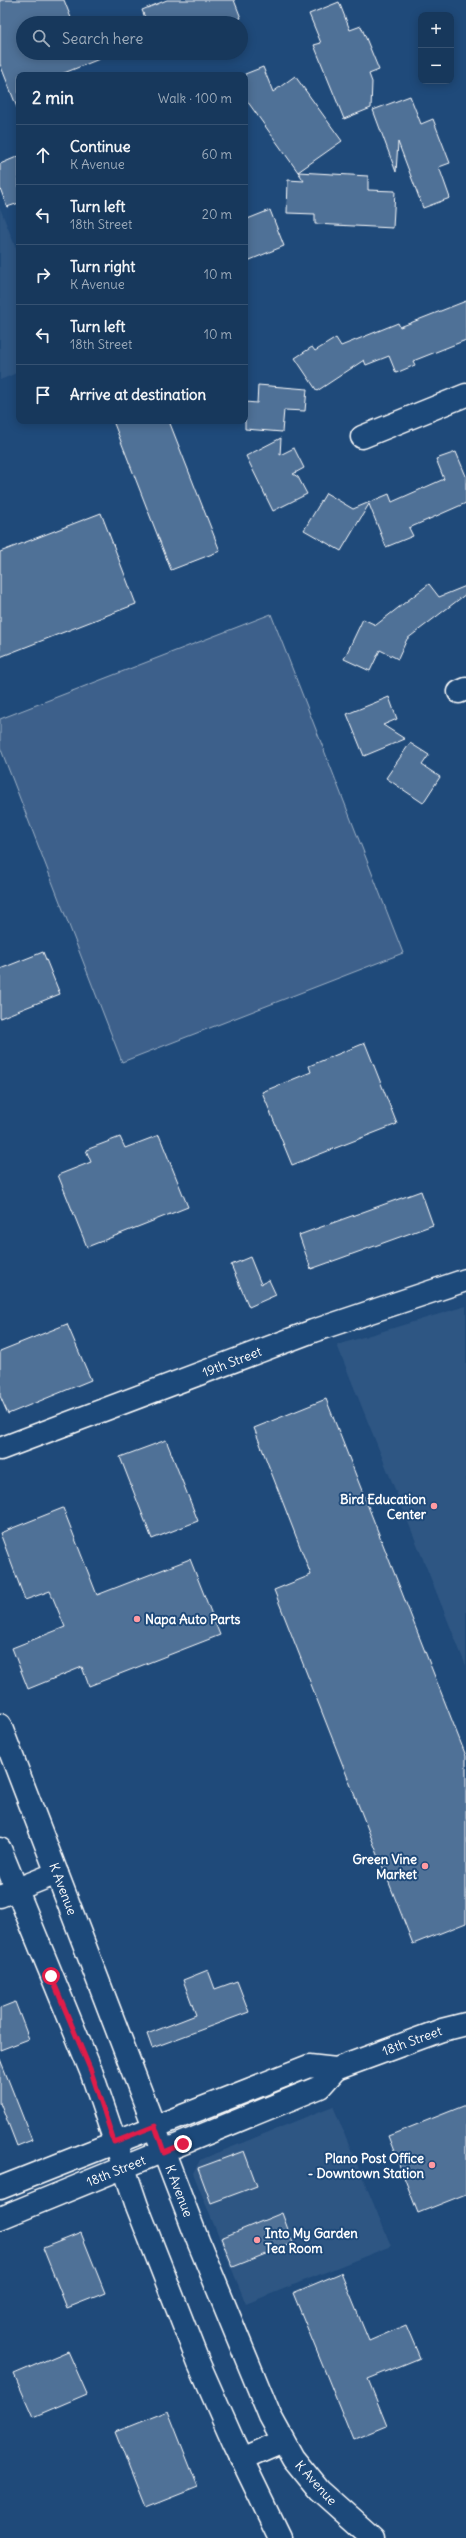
<!DOCTYPE html>
<meta charset="utf-8">
<style>
body{margin:0;font-family:Delius,sans-serif;background:#203f62;color:#f1f3f6}
.controls{position:absolute;right:12px;top:12px;display:grid;overflow:hidden;border-radius:8px;box-shadow:0 2px 10px #0003}
.controls button{width:36px;height:36px;display:grid;place-items:center;padding:0;border:0;border-bottom:1px solid #365272;background:#17385c;color:#f1f3f6;font:20px sans-serif}
.stop{position:absolute;width:12px;height:12px;margin:-9px;border:3px solid #e11d48;border-radius:50%;background:#fff}
.stop.end{background:#e11d48;border-color:#fff;box-shadow:0 1px 4px #0008}
.list{margin:0;padding:0;list-style:none}
h2{display:flex;justify-content:space-between;align-items:center;height:52px;margin:0;padding:0 16px;font-size:17px}
h2 small{font-size:13px;font-weight:400;color:#9eacbb}
.list li{display:grid;grid-template-columns:26px 1fr auto;gap:12px;align-items:center;box-sizing:border-box;height:60px;padding:0 16px;border-top:1px solid #365272}
.list b{display:block;font-size:15px;white-space:nowrap}
.list p{margin:0;font-size:13px;white-space:nowrap;color:#9eacbb}
.list em{font-size:13px;font-style:normal;color:#9eacbb}
.icon{flex:none;width:22px;height:22px;fill:none;stroke:currentColor;stroke-width:2;stroke-linecap:round;stroke-linejoin:round}
.map{position:relative;flex:none;width:466px;height:2538px;overflow:hidden}
.search{position:absolute;background:#17385c;box-shadow:0 2px 10px #0003;left:16px;top:16px;width:232px;height:44px;display:flex;align-items:center;gap:10px;box-sizing:border-box;padding:0 14px;border-radius:22px;color:#9eacbb;font-size:15px}
.panel{position:absolute;background:#17385c;box-shadow:0 2px 10px #0003;left:16px;top:72px;width:232px;height:352px;border-radius:8px}
.map>svg:first-child{display:block}
</style>
<div class="map">
<svg width="466" height="2538" viewBox="0 0 466 2538">
<rect width="100%" height="100%" fill="#1f4a7a"/>
<filter id="ink" filterUnits="userSpaceOnUse"><feTurbulence type="fractalNoise" baseFrequency=".025" numOctaves="2"/><feDisplacementMap in="SourceGraphic" scale="8" xChannelSelector="R" yChannelSelector="G"/><feConvolveMatrix kernelMatrix="1 2 1 2 8 2 1 2 1" color-interpolation-filters="sRGB"/></filter>
<g filter="url(#ink)">
<g fill="#2e5683">
<polygon points="0,208 19,256 19,372 0,380"/>
<polygon points="466,1306 466,1666 337,1345"/>
<polygon points="333,2106 391,2246 246,2304 193,2173 200,2160"/>
</g>
<polygon fill="#3c618b" stroke="#9eb0c5" points="271,614 403,953 122,1062 0,747 0,719"/>
<g fill="#507197" stroke="#fff">
<polygon points="0,0 64,0 73,23 23,23 23,53 112,54 59,75 19,75 18,110 0,64"/>
<polygon points="167,0 234,0 241,18 229,23 147,23 142,10"/>
<polygon points="339,2 350,30 361,26 379,70 369,74 372,82 371,108 344,119 314,45 321,43 309,14"/>
<polygon points="263,67 273,92 295,76 342,141 298,172 245,98 245,74"/>
<polygon points="410,96 421,124 433,119 450,163 439,167 450,198 423,208 398,142 396,172 373,110"/>
<polygon points="19,156 19,203 7,207 0,188 0,164"/>
<polygon points="298,172 368,176 368,190 395,191 393,228 315,224 315,214 287,213 288,180 304,181"/>
<polygon points="270,210 284,246 245,262 245,220"/>
<polygon points="466,301 466,340 413,361 415,365 396,373 389,356 366,365 364,360 317,391 295,358 312,347 315,351 336,338 341,346 398,323 400,327"/>
<polygon points="258,385 307,389 305,411 284,410 282,432 245,429 245,402 257,403"/>
<polygon points="113,421 169,421 220,551 171,570"/>
<polygon points="281,438 280,455 294,448 304,468 293,474 298,477 307,494 273,511 246,456"/>
<polygon points="456,452 466,476 466,503 409,528 413,536 386,547 369,504 341,551 304,530 326,493 353,509 389,494 392,502 444,479 436,459"/>
<polygon points="101,513 136,604 0,657 0,552"/>
<polygon points="429,584 439,597 466,586 466,594 407,639 398,659 380,650 370,671 344,659 363,619 376,625"/>
<polygon points="389,697 397,719 383,725 405,739 364,756 347,714"/>
<polygon points="410,743 429,755 422,765 440,777 423,803 386,778"/>
<polygon points="43,952 60,994 0,1018 0,969"/>
<polygon points="365,1043 397,1124 292,1165 262,1092 311,1072 309,1066"/>
<polygon points="159,1135 188,1207 87,1247 58,1175 91,1162 86,1150 120,1137 125,1148"/>
<polygon points="421,1191 433,1225 311,1269 299,1235"/>
<polygon points="250,1257 261,1284 269,1280 276,1295 249,1307 231,1265"/>
<polygon points="67,1324 91,1380 8,1414 0,1396 0,1351"/>
<polygon points="326,1399 466,1756 466,1923 413,1944 274,1590 311,1575 254,1428"/>
<polygon points="166,1440 198,1521 152,1539 120,1457"/>
<polygon points="63,1508 97,1595 190,1559 220,1635 89,1686 82,1667 28,1689 12,1648 65,1627 50,1591 25,1600 0,1533"/>
<polygon points="208,1970 215,1989 237,1981 249,2012 152,2048 147,2034 196,2015 183,1980"/>
<polygon points="15,2002 29,2039 0,2050 0,2008"/>
<polygon points="0,2059 32,2140 17,2146 0,2102"/>
<polygon points="466,2105 466,2194 418,2213 388,2136"/>
<polygon points="244,2151 257,2186 211,2203 198,2168"/>
<polygon points="282,2213 293,2243 233,2267 221,2238"/>
<polygon points="81,2233 105,2293 67,2308 43,2248"/>
<polygon points="341,2273 369,2341 406,2325 420,2358 368,2379 387,2426 353,2440 293,2293"/>
<polygon points="68,2351 87,2394 33,2417 14,2374"/>
<polygon points="168,2411 198,2487 145,2508 115,2432"/>
</g>
<g fill="none" stroke-linecap="round" stroke-linejoin="round">
<g stroke="#fff" stroke-width="25">
<g id="minor">
<polyline points="362,437 466,395"/>
<polyline points="459,692 466,689"/>
<polyline points="0,1449 313,1331 466,1280"/>
<polyline points="0,1896 57,1873"/>
<polyline points="0,2188 309,2066 336,2069 442,2030 466,2024"/>
<polyline points="0,2218 320,2087 336,2069"/>
</g>
</g>
<g stroke="#fff" stroke-width="25">
<g id="major">
<polyline points="0,1725 198,2241 270,2416 293,2458 319,2490 373,2538"/>
<polyline points="0,1849 91,2071 137,2206 199,2364 234,2443 280,2538"/>
<polyline points="241,2459 283,2441"/>
</g>
</g>
<use href="#minor" stroke="#1f4a7a" stroke-width="22"/>
<use href="#major" stroke="#1f4a7a" stroke-width="22"/>
</g>
</g>
<g fill="none" stroke-linecap="round" stroke-linejoin="round" filter="url(#ink)">
<polyline stroke="#e11d48" stroke-width="5" points="51,1976 91,2071 114,2142 155,2126 164,2152 183,2144"/>
</g>
<g fill="#ff9aa2" stroke="#1f4a7a" stroke-width="1.5">
<circle cx="434" cy="1506" r="4"/>
<circle cx="137" cy="1619" r="4"/>
<circle cx="425" cy="1866" r="4"/>
<circle cx="432" cy="2165" r="4"/>
<circle cx="257" cy="2240" r="4"/>
</g>
<g text-anchor="middle" dominant-baseline="central" stroke-width="4" stroke-linejoin="round" paint-order="stroke">
<g font-size="13" fill="#fff" stroke="#1f4a7a">
<text transform="translate(232 1362) rotate(-21)">19th Street</text>
<text transform="translate(63 1889) rotate(69)">K Avenue</text>
<text transform="translate(412 2041) rotate(-20)">18th Street</text>
<text transform="translate(116 2171) rotate(-22)">18th Street</text>
<text transform="translate(179 2191) rotate(69)">K Avenue</text>
<text transform="translate(316 2483) rotate(48)">K Avenue</text>
</g>
<g font-size="13" font-weight="bold" fill="#fff" stroke="#1f4a7a" text-anchor="end">
<text x="426" y="1499">Bird Education<tspan x="426" dy="15">Center</tspan></text>
<text x="145" y="1619" text-anchor="start">Napa Auto Parts</text>
<text x="417" y="1859">Green Vine<tspan x="417" dy="15">Market</tspan></text>
<text x="424" y="2158">Plano Post Office<tspan x="424" dy="15">- Downtown Station</tspan></text>
<text x="265" y="2233" text-anchor="start">Into My Garden<tspan x="265" dy="15">Tea Room</tspan></text>
</g>
</g>
</svg>
<div class="controls">
<button>+</button>
<button>−</button>
</div>
<div class="stop" style="left:51px;top:1976px"></div>
<div class="stop end" style="left:183px;top:2144px"></div>
<div class="search"><svg class="icon" aria-label="search" viewBox="0 0 24 24"><circle cx="10" cy="10" r="6"/><path d="M15 15l6 6"/></svg>Search here</div>
<section class="panel">
<h2>2 min<small>Walk · 100 m</small></h2>
<ul class="list">
<li><svg class="icon" aria-label="ahead" viewBox="0 0 24 24"><path d="M12 20V5M6 11l6-6 6 6"/></svg><div><b>Continue</b><p>K Avenue</p></div><em>60 m</em></li>
<li><svg class="icon" aria-label="left" viewBox="0 0 24 24"><path d="M17 20v-9H6M10 6l-5 5 5 5"/></svg><div><b>Turn left</b><p>18th Street</p></div><em>20 m</em></li>
<li><svg class="icon" aria-label="right" viewBox="0 0 24 24"><path d="M7 20v-9h11M14 6l5 5-5 5"/></svg><div><b>Turn right</b><p>K Avenue</p></div><em>10 m</em></li>
<li><svg class="icon" aria-label="left" viewBox="0 0 24 24"><path d="M17 20v-9H6M10 6l-5 5 5 5"/></svg><div><b>Turn left</b><p>18th Street</p></div><em>10 m</em></li>
<li><svg class="icon" aria-label="arrive" viewBox="0 0 24 24"><path d="M6 21V4h12l-3 4 3 4H6"/></svg><div><b>Arrive at destination</b></div></li>
</ul>
</section>
</div>
